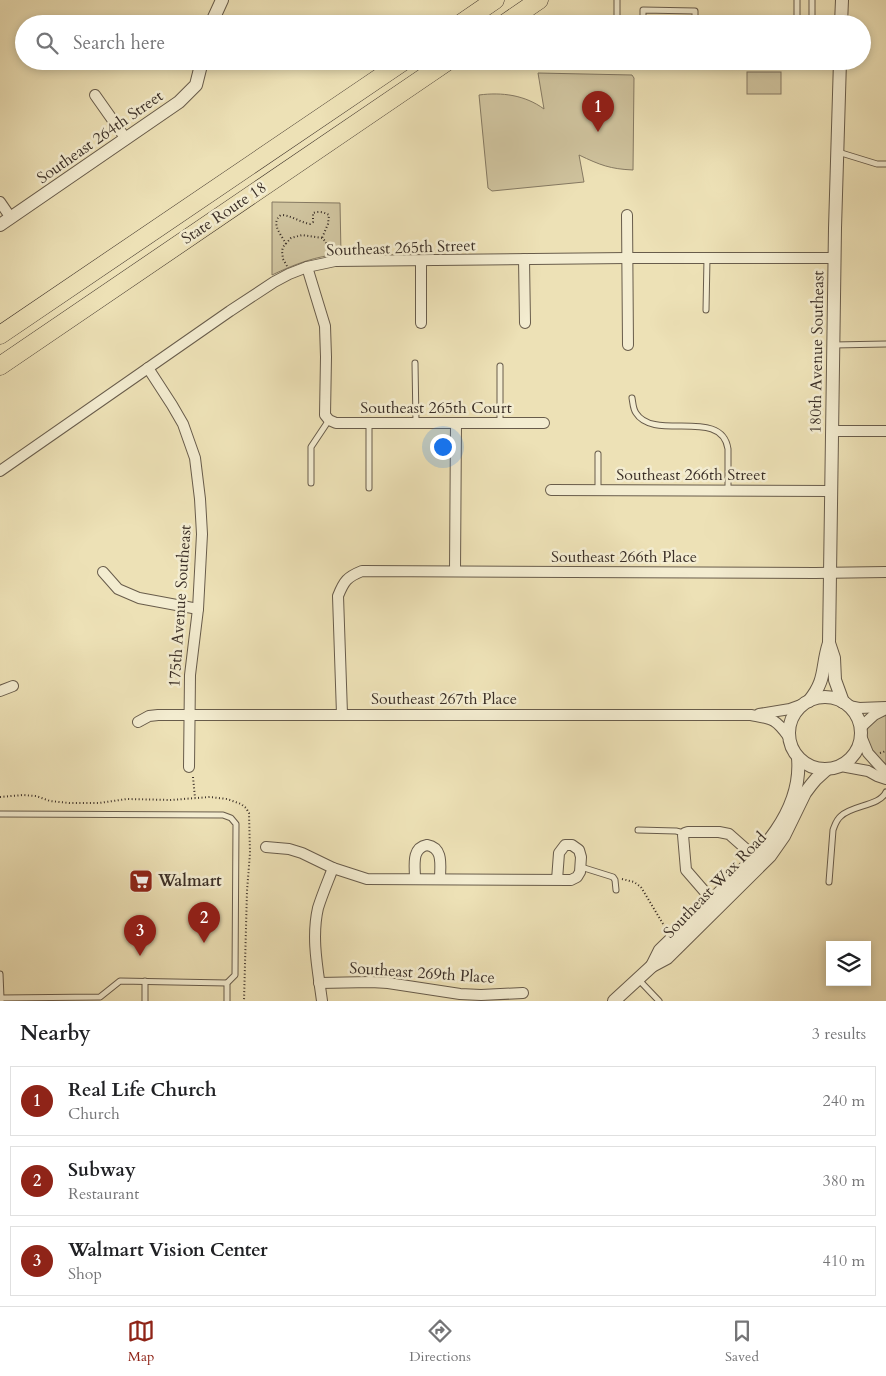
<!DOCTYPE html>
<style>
body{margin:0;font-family:Cardo,serif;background:#f6f6f6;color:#202124}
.controls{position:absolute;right:15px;bottom:15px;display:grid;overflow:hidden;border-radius:0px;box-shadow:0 2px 8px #0003}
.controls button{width:45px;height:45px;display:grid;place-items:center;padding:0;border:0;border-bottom:1px solid #e0e0e0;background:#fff;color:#202124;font:25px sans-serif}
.you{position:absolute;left:442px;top:446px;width:18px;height:18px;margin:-12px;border:4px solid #fff;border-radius:50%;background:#1a73e8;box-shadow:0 0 0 8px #1a73e833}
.badge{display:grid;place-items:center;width:32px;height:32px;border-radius:50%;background:#8f2418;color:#fff;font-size:16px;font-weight:700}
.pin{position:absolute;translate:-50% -41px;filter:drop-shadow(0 1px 2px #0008)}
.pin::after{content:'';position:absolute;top:26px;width:18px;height:15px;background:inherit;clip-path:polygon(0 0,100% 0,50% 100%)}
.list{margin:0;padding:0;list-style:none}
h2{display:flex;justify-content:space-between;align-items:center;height:65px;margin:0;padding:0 20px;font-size:21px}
h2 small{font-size:16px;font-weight:400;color:#757577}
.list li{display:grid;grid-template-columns:32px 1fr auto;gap:15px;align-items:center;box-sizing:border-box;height:70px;margin:0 10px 10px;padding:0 10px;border:1px solid #e0e0e0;border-radius:0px}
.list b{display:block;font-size:19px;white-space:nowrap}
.list p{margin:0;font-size:16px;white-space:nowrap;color:#757577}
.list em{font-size:16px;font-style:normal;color:#757577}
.icon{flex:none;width:28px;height:28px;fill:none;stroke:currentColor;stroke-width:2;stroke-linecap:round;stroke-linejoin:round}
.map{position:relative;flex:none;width:886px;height:1001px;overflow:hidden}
.search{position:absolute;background:#fff;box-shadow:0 2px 8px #0003;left:15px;right:15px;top:15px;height:55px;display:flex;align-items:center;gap:12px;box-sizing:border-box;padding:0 18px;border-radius:28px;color:#757577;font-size:19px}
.sheet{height:305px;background:#fff}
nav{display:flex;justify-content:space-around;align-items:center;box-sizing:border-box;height:70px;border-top:1px solid #e0e0e0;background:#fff;font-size:14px;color:#757577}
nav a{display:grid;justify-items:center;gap:2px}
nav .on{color:#8f2418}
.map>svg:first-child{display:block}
</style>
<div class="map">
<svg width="886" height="1001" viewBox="0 0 886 1001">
<rect width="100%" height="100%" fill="#ede1b6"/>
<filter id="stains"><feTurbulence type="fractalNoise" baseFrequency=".004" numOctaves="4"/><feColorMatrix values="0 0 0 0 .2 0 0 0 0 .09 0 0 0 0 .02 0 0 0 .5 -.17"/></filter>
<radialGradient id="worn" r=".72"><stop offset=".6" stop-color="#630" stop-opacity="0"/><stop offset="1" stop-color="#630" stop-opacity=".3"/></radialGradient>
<g fill="#cfc39e" stroke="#857962">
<rect x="747" y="72" width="34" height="22"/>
<path d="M538 73 632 75 634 78 633 170C610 169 600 165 579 155L584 182 492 191 488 188 479 95C502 92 525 95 544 109Z"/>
<path d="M272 202 340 203 341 254C316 256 295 264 272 275Z"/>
<path d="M886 715V764C865 750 855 724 886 715Z"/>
</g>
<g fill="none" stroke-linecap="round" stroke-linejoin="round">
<g stroke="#685c4b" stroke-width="7">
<g id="service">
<polyline points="617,0 617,24"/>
<polyline points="812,0 812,24"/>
<polyline points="643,24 643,10 695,11 695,24"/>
<polyline points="797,24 797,0"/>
<polyline points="838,152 877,164 886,164"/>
<polyline points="706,310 707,258"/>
<polyline points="834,345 886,344"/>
<polyline points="415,363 416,423"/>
<polyline points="500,366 500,423"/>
<path d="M632 398C633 403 633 409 636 413 654 442 722 407 728 449V491"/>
<polyline points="598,454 598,490"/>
<polyline points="311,483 311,447 329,420"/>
<polyline points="369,488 369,423"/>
<polyline points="0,814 223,815 231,818 236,824 235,975 227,983 227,1001"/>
<polyline points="638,830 676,831 684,833"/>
<polyline points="581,867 613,877 615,880 616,890"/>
<path d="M829 882 833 830C835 825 836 820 841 816 852 805 880 806 886 792"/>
<polyline points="0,974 1,998"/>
<polyline points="638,979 659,1001"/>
<polyline points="145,981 145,1001"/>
<polyline points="1,1001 1,998 100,997 120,981 227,983"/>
</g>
</g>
<g stroke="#685c4b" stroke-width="12">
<g id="minor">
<polyline points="95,95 126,139"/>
<polyline points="0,202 11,218"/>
<polyline points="627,215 628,345"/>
<polyline points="524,259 525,323"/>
<polyline points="421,261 421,323"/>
<polyline points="307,267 325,326 326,357 325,415 329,420 336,423 544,423"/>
<polyline points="148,368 172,405 183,424 195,458 200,499 202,534 198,609 190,675 189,767"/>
<polyline points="833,431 886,431"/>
<polyline points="0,471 230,311 274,282 289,274 307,267 335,261 627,258 835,258"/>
<polyline points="551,490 832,491"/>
<polyline points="455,571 456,423"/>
<polyline points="103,572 118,589 139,598 198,609"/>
<polyline points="0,691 13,686"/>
<polyline points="849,706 859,708 886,707"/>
<path d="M342 714 338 596C344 581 347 577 362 571L815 573 886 572"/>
<polyline points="759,714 790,709 801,705"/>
<path d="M138 722 149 716 158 715H751C772 719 775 718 788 736"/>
<polyline points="861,727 874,715 886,709"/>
<polyline points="861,736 868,753 886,773"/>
<polyline points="841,766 868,771 877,776 886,779"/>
<polyline points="266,847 289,849 302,853 333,868 367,879 571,880 577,877 580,872 581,857 579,850 572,845 565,845 559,853 557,880"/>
<path d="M415 879C415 866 411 848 427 845 444 848 440 866 440 879"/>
<polyline points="712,900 686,870 683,835 685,833 688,832 719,832 729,834 755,857"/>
<polyline points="319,983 371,982 388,983 460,994 481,995 523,993"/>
<path d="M322 1001C318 970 311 939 318 908 322 895 328 881 333 868"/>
</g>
</g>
<g stroke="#685c4b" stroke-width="14">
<g id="tertiary">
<polyline points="211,24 222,0"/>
<polyline points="841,24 842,0"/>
<polyline points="0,225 179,102 196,85 202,61"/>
<polyline points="829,643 834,658 835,680 843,702"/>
<circle cx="825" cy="733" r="36"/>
<path d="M809 701C827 679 821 667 829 643L835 228 840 61"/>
<path d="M652 966 660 950C679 932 698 913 718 894 755 858 803 815 798 758"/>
<polyline points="614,1001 652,966 667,958 770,856 784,836 805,793 811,785 816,779 827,769"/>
</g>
</g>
<g stroke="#3b2f27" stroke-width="19">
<g id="motorway">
<polyline points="460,24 495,0"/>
<polyline points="504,24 539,0"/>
<polyline points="0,335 404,61"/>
<polyline points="0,366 448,61"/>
</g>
</g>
<g stroke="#3b2f27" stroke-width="2" stroke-dasharray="1 2.5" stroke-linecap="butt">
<path d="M286 244C281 234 270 223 281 215 291 215 299 222 310 224L313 222V213C318 211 324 212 329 215L328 224 322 238"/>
<polyline points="287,266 283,259 282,251 283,247 291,238 302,235 322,238 326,242 328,253"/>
<polyline points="880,753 886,751"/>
<polyline points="193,777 195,798"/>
<polyline points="0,797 23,795 36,796 50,801 69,803 99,803 127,799 170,800 210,797 227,799 241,804 246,808 249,813 250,853 247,891 244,1001"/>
<polyline points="622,879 634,882 641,887 666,929"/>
</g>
<use href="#service" stroke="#f3ecd0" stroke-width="5"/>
<use href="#minor" stroke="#f3ecd0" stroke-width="10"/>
<use href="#tertiary" stroke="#f3ecd0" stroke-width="12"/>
<use href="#motorway" stroke="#ede1b6" stroke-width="18"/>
</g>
<defs>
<g id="supermarket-square" transform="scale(1.25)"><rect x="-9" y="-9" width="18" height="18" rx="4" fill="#8f2418" stroke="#f3ecd0"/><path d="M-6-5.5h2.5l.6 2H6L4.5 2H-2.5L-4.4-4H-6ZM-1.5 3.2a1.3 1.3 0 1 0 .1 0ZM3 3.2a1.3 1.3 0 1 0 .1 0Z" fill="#fff"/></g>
</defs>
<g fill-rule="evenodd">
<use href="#supermarket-square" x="141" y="881"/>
</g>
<g text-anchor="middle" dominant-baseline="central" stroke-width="5" stroke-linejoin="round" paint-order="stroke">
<g font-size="16" fill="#3b2f27" stroke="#f3ecd0">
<text transform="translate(100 137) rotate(-35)">Southeast 264th Street</text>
<text transform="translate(224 213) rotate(-34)">State Route 18</text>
<text transform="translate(401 248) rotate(-2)">Southeast 265th Street</text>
<text transform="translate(817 352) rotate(-89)">180th Avenue Southeast</text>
<text x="436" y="408">Southeast 265th Court</text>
<text x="691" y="475">Southeast 266th Street</text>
<text x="624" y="557">Southeast 266th Place</text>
<text transform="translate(180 606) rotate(-86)">175th Avenue Southeast</text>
<text x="444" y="699">Southeast 267th Place</text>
<text transform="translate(715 885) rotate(-46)">Southeast Wax Road</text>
<text transform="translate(422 973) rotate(4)">Southeast 269th Place</text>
</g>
<g font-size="16" font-weight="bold" fill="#3b2f27" stroke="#f3ecd0" text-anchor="start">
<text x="158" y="881">Walmart</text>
</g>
</g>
<rect width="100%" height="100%" filter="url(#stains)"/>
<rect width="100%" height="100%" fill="url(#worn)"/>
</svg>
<div class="controls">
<button><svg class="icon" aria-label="layers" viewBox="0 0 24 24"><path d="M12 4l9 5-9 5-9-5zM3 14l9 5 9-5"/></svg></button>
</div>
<div class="you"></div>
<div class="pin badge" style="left:598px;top:132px">1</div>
<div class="pin badge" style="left:204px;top:943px">2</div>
<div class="pin badge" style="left:140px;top:956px">3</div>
<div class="search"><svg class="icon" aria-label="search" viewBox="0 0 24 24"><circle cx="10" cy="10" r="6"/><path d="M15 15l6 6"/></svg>Search here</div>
</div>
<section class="sheet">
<h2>Nearby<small>3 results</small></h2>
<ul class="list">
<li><span class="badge">1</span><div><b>Real Life Church</b><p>Church</p></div><em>240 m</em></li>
<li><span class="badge">2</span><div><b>Subway</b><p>Restaurant</p></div><em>380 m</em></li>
<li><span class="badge">3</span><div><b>Walmart Vision Center</b><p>Shop</p></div><em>410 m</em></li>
</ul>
</section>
<nav>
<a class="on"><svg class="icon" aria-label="map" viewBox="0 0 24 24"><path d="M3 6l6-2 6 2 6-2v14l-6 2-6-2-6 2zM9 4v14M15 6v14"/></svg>Map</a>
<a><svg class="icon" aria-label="directions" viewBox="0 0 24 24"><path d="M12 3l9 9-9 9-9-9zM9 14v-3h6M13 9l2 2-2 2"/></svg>Directions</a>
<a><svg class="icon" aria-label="saved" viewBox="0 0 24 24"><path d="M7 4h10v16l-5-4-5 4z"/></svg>Saved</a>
</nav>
